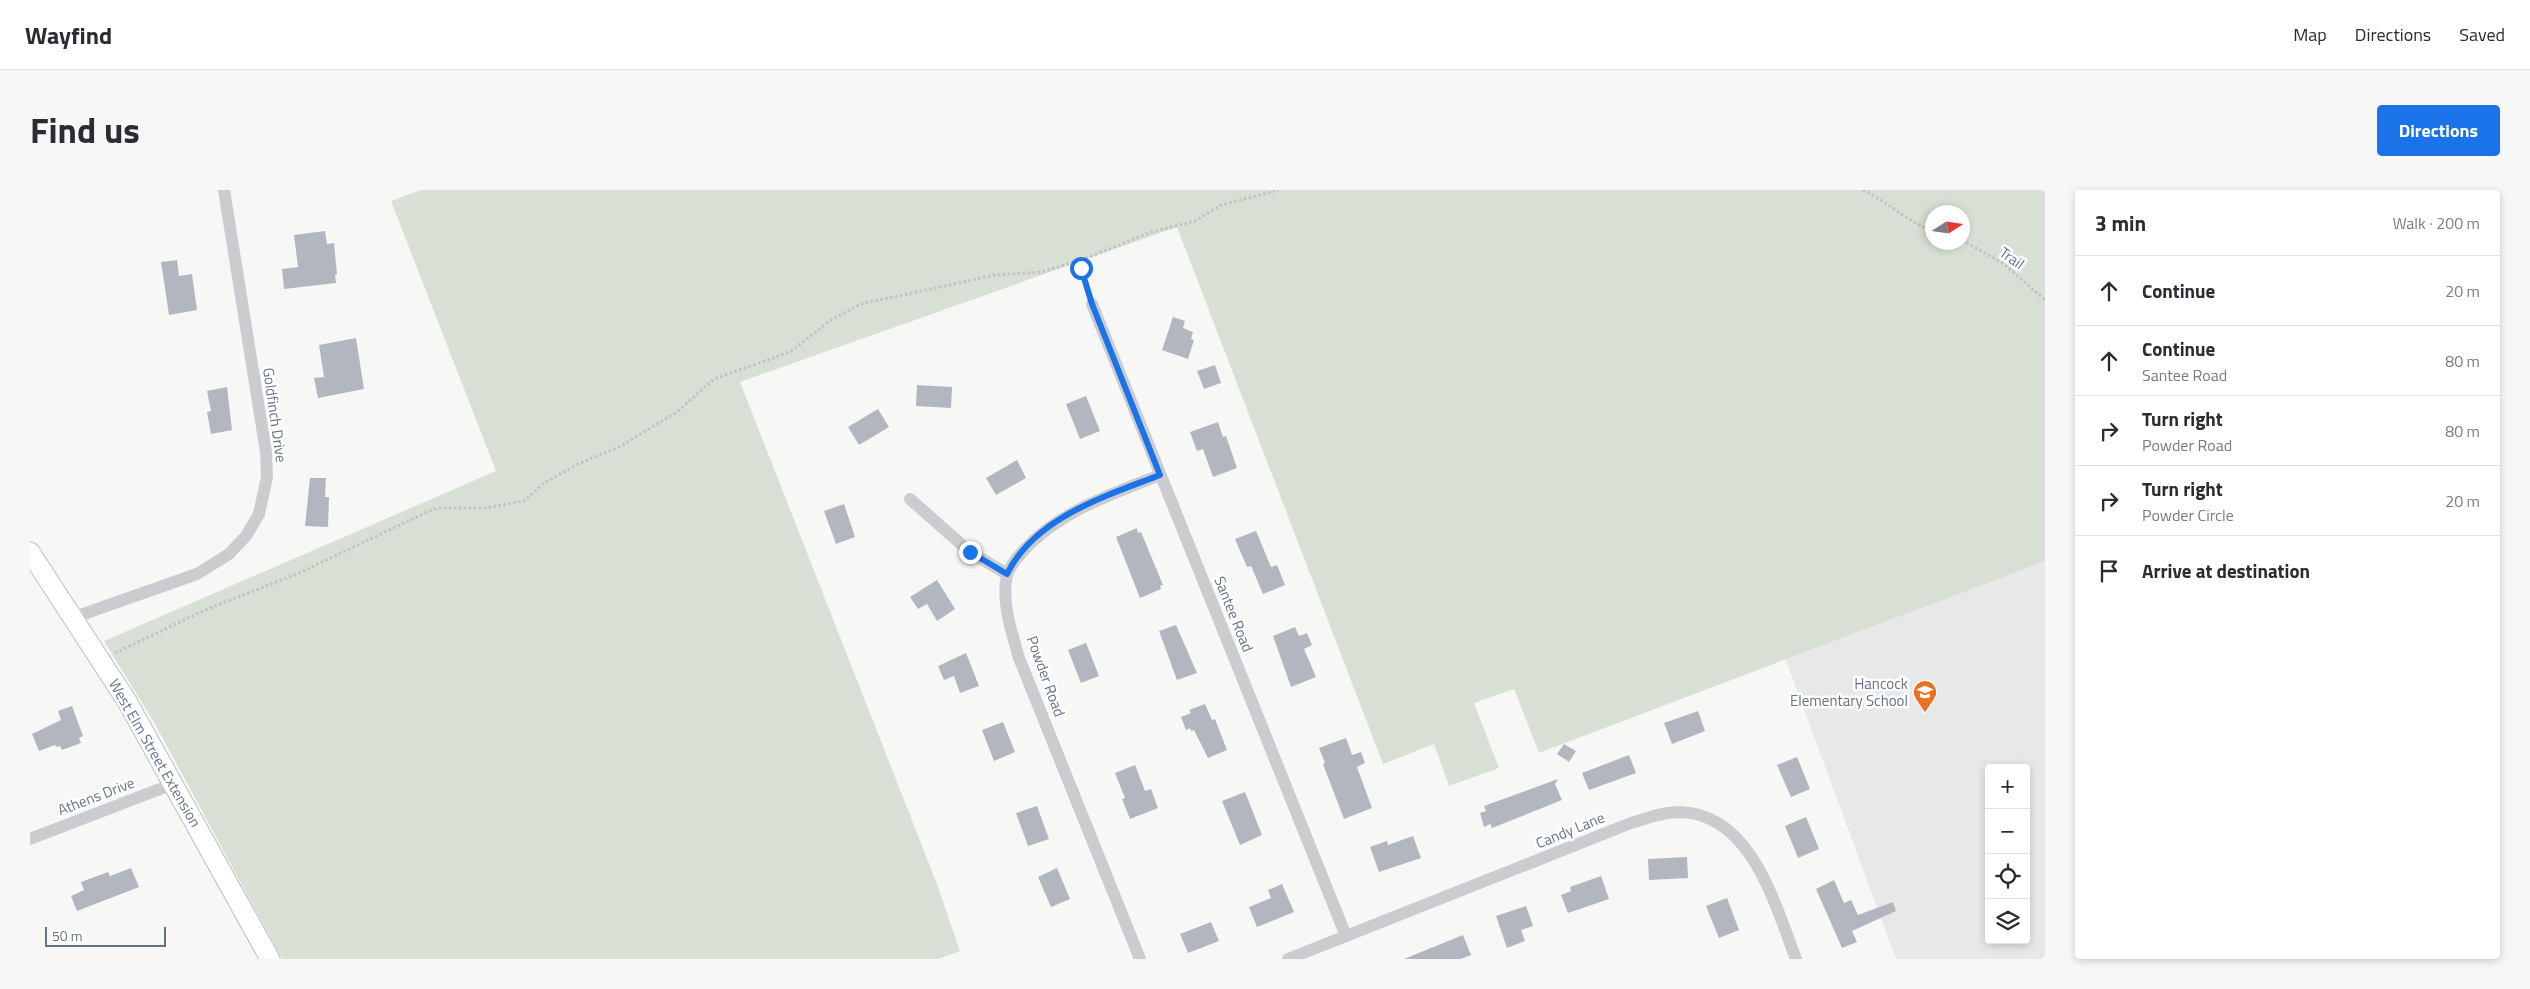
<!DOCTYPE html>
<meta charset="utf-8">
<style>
body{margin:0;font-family:"Titillium Web",sans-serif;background:#f7f7f7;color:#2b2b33}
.controls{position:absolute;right:15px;bottom:15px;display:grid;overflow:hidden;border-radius:5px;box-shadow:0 2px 8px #0003}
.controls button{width:45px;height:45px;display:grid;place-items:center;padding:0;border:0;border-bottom:1px solid #e1e1e2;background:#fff;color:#2b2b33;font:25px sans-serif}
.compass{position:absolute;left:1895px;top:15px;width:45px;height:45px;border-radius:50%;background:#fff;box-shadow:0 2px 8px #0003;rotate:78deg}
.scale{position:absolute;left:15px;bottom:12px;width:121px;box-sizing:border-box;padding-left:5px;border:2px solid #657387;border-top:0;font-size:14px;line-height:18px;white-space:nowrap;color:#657387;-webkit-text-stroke:4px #fff;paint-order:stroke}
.stop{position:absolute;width:15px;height:15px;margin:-11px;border:4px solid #1a73e8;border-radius:50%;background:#fff}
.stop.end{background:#1a73e8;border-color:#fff;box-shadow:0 1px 5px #0008}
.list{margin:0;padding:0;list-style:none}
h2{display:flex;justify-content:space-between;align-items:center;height:65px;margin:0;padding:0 20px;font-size:21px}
h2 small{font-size:16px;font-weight:400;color:#7c7c81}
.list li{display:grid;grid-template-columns:32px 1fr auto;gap:15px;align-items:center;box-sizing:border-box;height:70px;padding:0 20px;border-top:1px solid #e1e1e2}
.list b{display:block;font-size:19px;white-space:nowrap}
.list p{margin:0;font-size:16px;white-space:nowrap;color:#7c7c81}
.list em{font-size:16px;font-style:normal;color:#7c7c81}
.icon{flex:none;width:28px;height:28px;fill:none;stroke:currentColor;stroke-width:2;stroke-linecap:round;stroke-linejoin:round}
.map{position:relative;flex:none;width:2015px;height:769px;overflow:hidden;border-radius:5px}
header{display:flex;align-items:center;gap:30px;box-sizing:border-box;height:70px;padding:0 25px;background:#fff;border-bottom:1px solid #e1e1e2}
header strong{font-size:24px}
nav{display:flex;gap:28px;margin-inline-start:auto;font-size:18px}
.intro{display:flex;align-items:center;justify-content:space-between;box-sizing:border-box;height:120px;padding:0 30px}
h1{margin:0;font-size:35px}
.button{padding:12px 22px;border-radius:5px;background:#1a73e8;color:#fff;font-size:18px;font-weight:700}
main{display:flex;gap:30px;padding:0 30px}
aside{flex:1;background:#fff;border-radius:5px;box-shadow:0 2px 8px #0003}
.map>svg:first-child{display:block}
</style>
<header>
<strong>Wayfind</strong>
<nav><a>Map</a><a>Directions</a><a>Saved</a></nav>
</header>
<div class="intro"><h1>Find us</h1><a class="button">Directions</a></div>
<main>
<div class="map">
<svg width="2015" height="769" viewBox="0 0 2015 769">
<rect width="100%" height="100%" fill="#f7f8f5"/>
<path fill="#e8e8e8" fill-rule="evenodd" d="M2015 371V769H1866L1755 468ZM1959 578H1996V750H1959Z"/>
<path fill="#d8e0d5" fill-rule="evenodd" d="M391 0H2015V371L1509 563 1484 499 1444 513 1469 578 1419 596 1404 554 1353 574 1147 37 710 192 907 694 930 761 908 769H252L125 534 74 451 466 281 361 11ZM1902 22H1932V52H1902Z"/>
<g fill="#b2b7bf">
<polygon points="295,41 297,54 304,53 307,84 305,85 306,93 254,99 252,79 268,77 264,45"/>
<polygon points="147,70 149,86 162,84 167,120 139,125 131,72"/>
<polygon points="1143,127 1155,131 1153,138 1163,142 1161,149 1164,150 1158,169 1132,160"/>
<polygon points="326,148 334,199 288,208 284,188 294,187 289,155"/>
<polygon points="1185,175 1191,193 1174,199 1167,181"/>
<polygon points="887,195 922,197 921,218 886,216"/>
<polygon points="197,197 202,240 181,244 177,222 181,221 177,201"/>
<polygon points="1056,206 1070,241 1050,249 1036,214"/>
<polygon points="848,219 859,237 829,255 818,237"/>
<polygon points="1188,232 1193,247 1196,246 1207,278 1183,287 1173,259 1167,261 1160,242"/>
<polygon points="987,270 996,288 966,305 956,288"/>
<polygon points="280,288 296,288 295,307 299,307 298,337 275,336"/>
<polygon points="814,314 825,347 806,354 794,321"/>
<polygon points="1107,338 1108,343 1111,342 1133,395 1130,396 1131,399 1110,408 1086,347"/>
<polygon points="1226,341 1241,377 1247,375 1255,395 1233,404 1221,376 1217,377 1205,349"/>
<polygon points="907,390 925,419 907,431 897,414 888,419 880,407"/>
<polygon points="1146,435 1167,483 1147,490 1129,441"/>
<polygon points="1265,437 1269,446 1277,443 1282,455 1274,459 1286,487 1261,497 1243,446"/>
<polygon points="1056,453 1069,486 1051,493 1038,460"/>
<polygon points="936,463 949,496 930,503 924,486 914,490 908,476"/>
<polygon points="1175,514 1182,530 1185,529 1197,560 1178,568 1164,540 1161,541 1160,538 1156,540 1151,527 1161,523 1159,520"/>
<polygon points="42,516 53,546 49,548 51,553 32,560 30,556 26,557 25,555 9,561 2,544 31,530 28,521"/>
<polygon points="1668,521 1675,541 1642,554 1634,533"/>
<polygon points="973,532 985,562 964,571 952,540"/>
<polygon points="1316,548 1322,565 1331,562 1335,573 1327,577 1342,618 1314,629 1293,574 1295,573 1289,558"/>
<polygon points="1534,554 1546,561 1539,572 1527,564"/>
<polygon points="1599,565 1606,583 1559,600 1552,583"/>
<polygon points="1767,567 1780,599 1761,607 1747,575"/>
<polygon points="1105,575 1115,601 1121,599 1128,618 1100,629 1092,609 1095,608 1085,583"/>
<polygon points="1528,589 1525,594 1532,610 1462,638 1460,634 1454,637 1450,623 1456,621 1454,616"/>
<polygon points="1215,602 1232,645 1210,655 1192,611"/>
<polygon points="1007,616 1019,649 998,656 986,623"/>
<polygon points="1776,627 1789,659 1768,668 1755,636"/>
<polygon points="1383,646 1391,668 1349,682 1340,657 1357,651 1358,655"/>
<polygon points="1657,667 1658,688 1619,690 1618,669"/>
<polygon points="101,678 109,697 47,721 41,706 54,700 51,692 78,682 80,686"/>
<polygon points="1027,678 1040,709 1021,717 1008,687"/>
<polygon points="1571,686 1579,709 1538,723 1531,705 1541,701 1540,697"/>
<polygon points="1804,690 1814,713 1821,710 1828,725 1863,712 1866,721 1822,741 1827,752 1812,758 1786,699"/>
<polygon points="1252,694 1264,722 1227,737 1219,717 1241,708 1238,700"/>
<polygon points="1697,708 1709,740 1689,748 1676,716"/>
<polygon points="1496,716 1503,736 1491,740 1495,751 1477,758 1466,726"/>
<polygon points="1181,732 1189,751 1158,763 1150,744"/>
<polygon points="1433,745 1441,765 1431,769 1374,769"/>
</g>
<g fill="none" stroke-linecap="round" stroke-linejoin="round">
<g stroke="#bcbfc4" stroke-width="21">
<polyline id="secondary" points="0,362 98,513 240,769"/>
</g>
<g stroke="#c1c2c5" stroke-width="3" stroke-dasharray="2.5 2.5" stroke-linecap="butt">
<path d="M1833 0C1858 12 1876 31 1902 40"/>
<polyline points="1932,50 1974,74 2015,110"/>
<polyline points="1050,70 1058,102"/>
<polyline points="85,463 175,420 267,384 399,321 408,318 456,318 494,311 514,293 548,274 589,257 647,222 684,189 760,162 801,130 831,114 965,85 1012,82 1056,68 1122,42 1165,31 1191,15 1249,0"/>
</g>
<g stroke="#caccd0" stroke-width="12">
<polyline points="1062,114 1316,746"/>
<polyline points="880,309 940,362 977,384"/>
<polyline points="42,428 167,384 199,364 216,346 229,324 237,287 236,262 194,0"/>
<polyline points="0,649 143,594"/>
<path d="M1110 769 989 468C982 443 971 412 977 385 980 375 988 367 994 360 1030 321 1082 304 1130 285"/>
<path d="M1258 769 1601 633C1617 628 1633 622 1650 622 1722 624 1745 715 1766 769"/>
</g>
<use href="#secondary" stroke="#fff" stroke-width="19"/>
</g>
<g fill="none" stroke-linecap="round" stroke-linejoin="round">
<path stroke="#1a73e8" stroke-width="6" d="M940 362 977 384C1005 327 1076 306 1130 285L1062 114 1051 78"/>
</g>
<defs>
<g id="school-pin" transform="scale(1.25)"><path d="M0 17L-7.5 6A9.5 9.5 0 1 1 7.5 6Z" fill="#ea7122" stroke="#fff"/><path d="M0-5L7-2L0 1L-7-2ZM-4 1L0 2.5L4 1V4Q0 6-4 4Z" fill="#fff"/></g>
</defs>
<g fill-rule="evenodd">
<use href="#school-pin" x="1895" y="502"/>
</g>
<g text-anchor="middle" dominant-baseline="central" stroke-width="5" stroke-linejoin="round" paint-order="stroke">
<g font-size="15" fill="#657387" stroke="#fff">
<text transform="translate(1982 68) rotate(35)">Trail</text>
<text transform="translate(245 225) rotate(82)">Goldfinch Drive</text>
<text transform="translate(1204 424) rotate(68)">Santee Road</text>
<text transform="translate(1016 486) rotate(70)">Powder Road</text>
<text transform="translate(125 563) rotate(60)">West Elm Street Extension</text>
<text transform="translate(66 606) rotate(-21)">Athens Drive</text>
<text transform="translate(1540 640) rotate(-22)">Candy Lane</text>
</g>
<g font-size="15" fill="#657387" stroke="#fff" text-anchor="end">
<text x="1878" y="493">Hancock<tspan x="1878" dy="17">Elementary School</tspan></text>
</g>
</g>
</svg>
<div class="controls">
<button>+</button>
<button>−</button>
<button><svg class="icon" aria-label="locate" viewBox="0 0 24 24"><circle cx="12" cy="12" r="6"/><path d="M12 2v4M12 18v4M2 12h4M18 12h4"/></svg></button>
<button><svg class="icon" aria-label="layers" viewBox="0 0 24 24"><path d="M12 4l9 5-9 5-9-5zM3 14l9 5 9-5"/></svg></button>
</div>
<svg class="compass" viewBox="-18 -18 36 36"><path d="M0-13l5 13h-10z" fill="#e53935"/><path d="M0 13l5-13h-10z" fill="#7c7c81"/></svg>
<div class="scale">50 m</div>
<div class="stop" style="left:1051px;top:78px"></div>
<div class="stop end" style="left:940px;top:362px"></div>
</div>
<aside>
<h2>3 min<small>Walk · 200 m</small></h2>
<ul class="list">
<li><svg class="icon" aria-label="ahead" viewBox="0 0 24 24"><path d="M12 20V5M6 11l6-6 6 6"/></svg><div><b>Continue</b></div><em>20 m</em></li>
<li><svg class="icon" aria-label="ahead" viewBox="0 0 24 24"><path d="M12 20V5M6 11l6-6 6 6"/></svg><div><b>Continue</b><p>Santee Road</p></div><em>80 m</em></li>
<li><svg class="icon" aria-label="right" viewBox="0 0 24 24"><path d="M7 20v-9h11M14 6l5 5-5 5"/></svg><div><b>Turn right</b><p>Powder Road</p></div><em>80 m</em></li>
<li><svg class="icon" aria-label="right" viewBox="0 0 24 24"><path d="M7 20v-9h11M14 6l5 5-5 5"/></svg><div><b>Turn right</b><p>Powder Circle</p></div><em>20 m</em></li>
<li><svg class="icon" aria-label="arrive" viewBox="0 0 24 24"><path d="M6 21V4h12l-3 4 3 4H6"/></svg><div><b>Arrive at destination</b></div></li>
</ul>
</aside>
</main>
